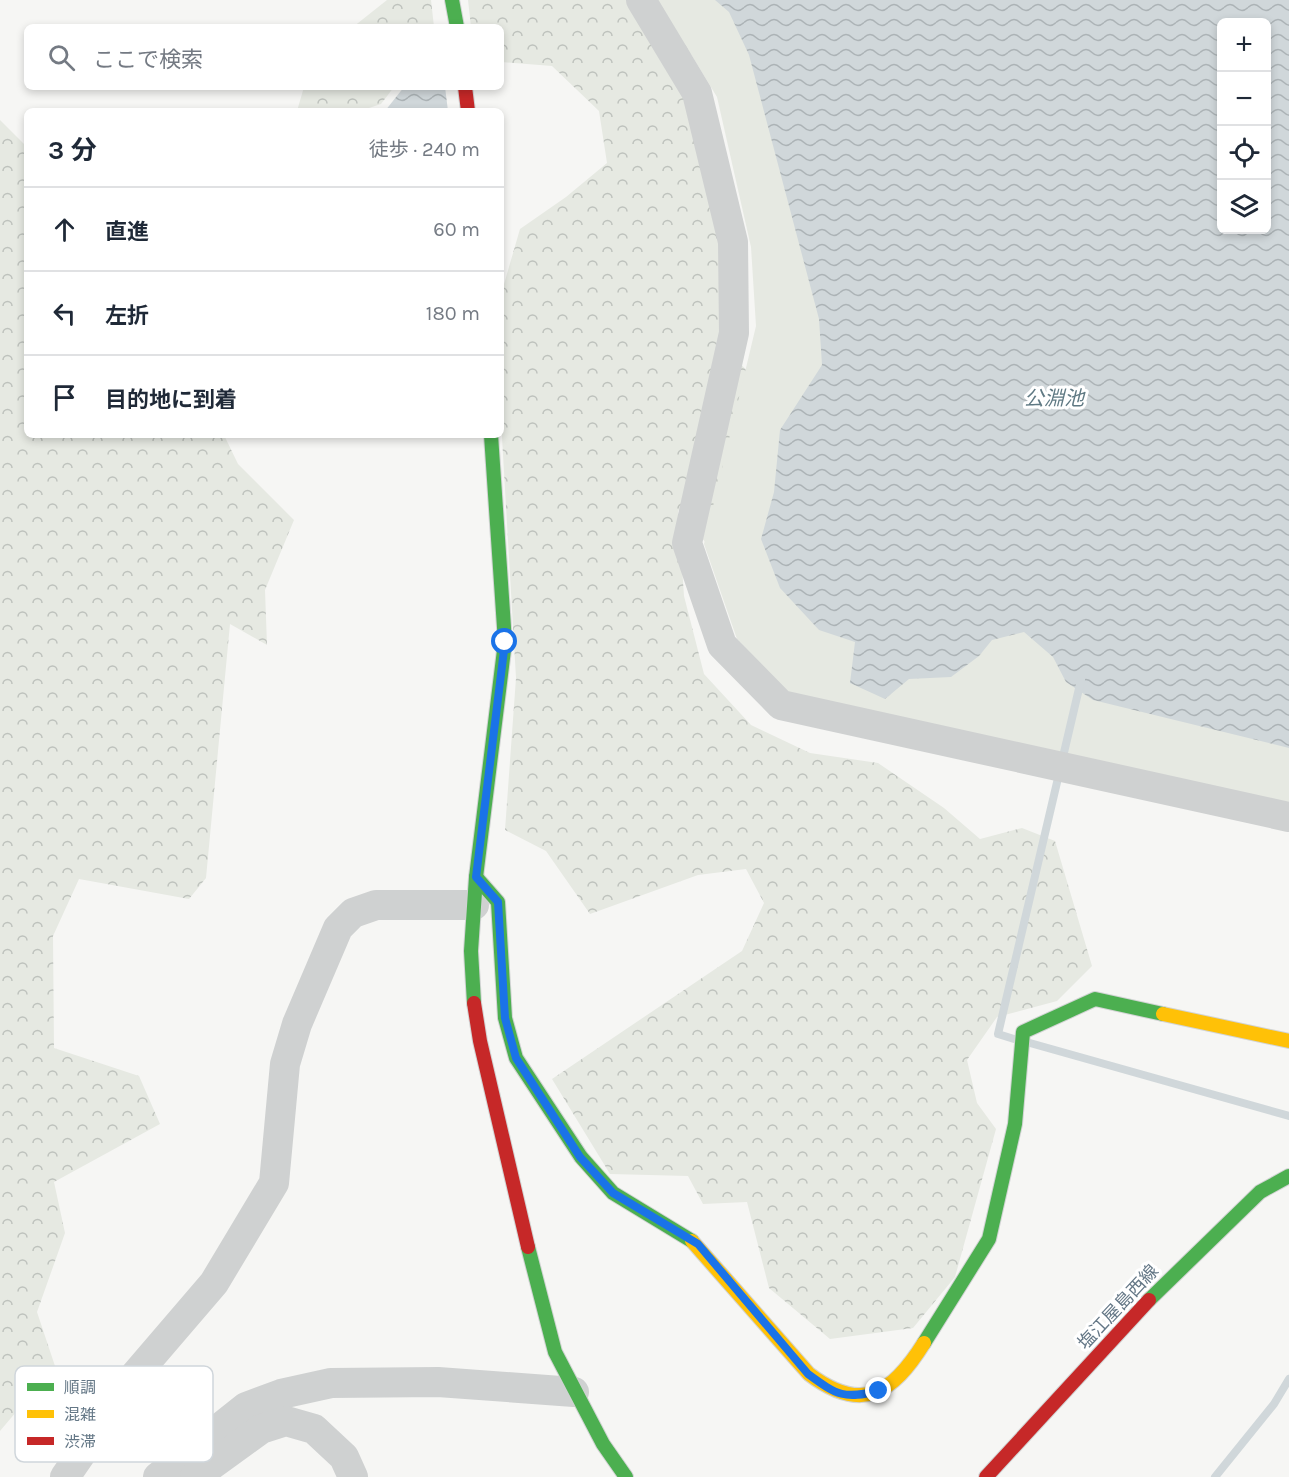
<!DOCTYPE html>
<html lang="ja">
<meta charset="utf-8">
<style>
body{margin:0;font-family:Karla,"Noto Sans JP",sans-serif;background:#f6f6f7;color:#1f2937}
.controls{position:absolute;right:18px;top:18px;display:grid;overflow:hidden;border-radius:9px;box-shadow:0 3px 9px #0003}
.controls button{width:54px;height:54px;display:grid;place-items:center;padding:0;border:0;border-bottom:2px solid #e0e1e3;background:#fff;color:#1f2937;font:30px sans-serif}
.stop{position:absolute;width:18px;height:18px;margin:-14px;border:4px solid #1a73e8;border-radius:50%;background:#fff}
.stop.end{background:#1a73e8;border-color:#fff;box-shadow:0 2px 6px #0008}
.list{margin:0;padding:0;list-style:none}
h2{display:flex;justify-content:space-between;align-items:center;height:78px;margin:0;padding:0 24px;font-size:26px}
h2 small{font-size:20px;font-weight:400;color:#747a83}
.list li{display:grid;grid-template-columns:39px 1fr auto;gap:18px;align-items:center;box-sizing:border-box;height:84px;padding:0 24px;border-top:2px solid #e0e1e3}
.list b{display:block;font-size:22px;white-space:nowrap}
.list em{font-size:20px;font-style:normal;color:#747a83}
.icon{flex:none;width:33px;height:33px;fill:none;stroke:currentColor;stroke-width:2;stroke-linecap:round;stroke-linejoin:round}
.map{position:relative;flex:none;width:1289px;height:1477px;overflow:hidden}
.search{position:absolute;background:#fff;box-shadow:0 3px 9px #0003;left:24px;top:24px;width:480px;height:66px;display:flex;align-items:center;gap:15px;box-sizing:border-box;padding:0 21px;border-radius:9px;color:#747a83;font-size:22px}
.panel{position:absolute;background:#fff;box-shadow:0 3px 9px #0003;left:24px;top:108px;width:480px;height:330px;border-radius:9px}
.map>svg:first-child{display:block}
</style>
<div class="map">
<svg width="1289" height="1477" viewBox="0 0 1289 1477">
<defs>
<pattern id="forest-crowns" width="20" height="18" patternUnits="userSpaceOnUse" patternTransform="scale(1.5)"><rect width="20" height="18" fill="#e6e9e2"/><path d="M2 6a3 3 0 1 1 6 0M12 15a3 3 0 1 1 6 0" fill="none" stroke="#bec2bd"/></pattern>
<pattern id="water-waves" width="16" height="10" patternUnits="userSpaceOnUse" patternTransform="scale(1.5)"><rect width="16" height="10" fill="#d0d7da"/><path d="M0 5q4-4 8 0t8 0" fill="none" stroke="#acb3b6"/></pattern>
</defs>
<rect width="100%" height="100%" fill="#f6f6f4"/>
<g fill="url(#forest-crowns)">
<polygon points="387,0 431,0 434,27 353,27"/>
<polygon points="468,0 704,0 690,60 690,111 726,245 724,347 759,383 734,576 678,510 684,596 704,674 751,725 810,753 878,763 944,808 980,839 1022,828 1055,841 1092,966 1057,1001 997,1017 967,1060 977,1103 996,1129 955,1277 913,1328 830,1339 769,1288 747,1202 703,1204 688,1176 610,1174 552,1079 742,951 764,903 746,869 698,875 590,914 546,851 505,830 516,678 501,420 502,291 520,229 566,197 607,163 599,111 552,66 501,62 501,27 471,27"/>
<polygon points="304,87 394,87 381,104 360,111 297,111"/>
<polygon points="0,120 27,147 27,435 224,435 238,464 294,520 265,590 267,645 230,624 206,878 189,899 79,879 53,936 54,1048 139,1076 160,1124 54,1182 65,1233 37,1312 55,1366 0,1431"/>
</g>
<path fill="#e6e9e2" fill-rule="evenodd" d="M658 0H1289V803L788 693 737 639 704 544 756 326 751 247 717 97ZM1222 22H1266V230H1222Z"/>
<g fill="url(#water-waves)" fill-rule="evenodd">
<path d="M715 0H1289V748L1093 700 1066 682 1053 657 1024 632 992 640 979 656 951 677 909 679 885 699 850 683 855 642 819 630 780 588 761 539 774 492 780 430 822 365 819 319 749 55 729 12ZM1266 22V230H1222V22Z"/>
<polygon points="404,87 445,87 448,111 385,111"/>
</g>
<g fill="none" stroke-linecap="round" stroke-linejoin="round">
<g stroke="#d0d7da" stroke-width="8">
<polyline points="1014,1039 998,1034 1081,680"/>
<polyline points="1030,1043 1289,1116"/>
<polyline points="1215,1477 1274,1404 1289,1379"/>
</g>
<g stroke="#d2d4d4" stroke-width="16">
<g id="fast">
<polyline points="452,0 457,27"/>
<polyline points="476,877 498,902 505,1018 516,1058 581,1157 613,1193 692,1241"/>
<polyline points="474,1003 471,951 476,877 505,642 491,435"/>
<polyline points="528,1247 555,1352 603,1444 626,1477"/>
<polyline points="1149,1300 1260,1192 1289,1176"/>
<polyline points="924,1343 989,1239 1015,1124 1023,1032 1095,999 1163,1014"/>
</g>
</g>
<g stroke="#d2d4d4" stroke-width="16">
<g id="slow">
<polyline points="1163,1014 1289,1041"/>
<path d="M692 1241 809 1374C862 1414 892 1394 924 1343"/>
</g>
</g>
<g stroke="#d2d4d4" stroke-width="16">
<g id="jam">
<polyline points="465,87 468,111"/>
<polyline points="474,1003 480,1041 528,1247"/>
<polyline points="986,1477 1149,1300"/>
</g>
</g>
<g stroke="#cfd1d1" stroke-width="30">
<polyline points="641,0 697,93 733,242 734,333 687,543 722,645 781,705 1289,817"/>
<polyline points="65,1477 136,1374 214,1283 274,1183 285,1064 297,1024 338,928 353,913 376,905 474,905"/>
<polyline points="158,1477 246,1407 281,1394 331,1383 438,1382 574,1392"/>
<polyline points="195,1477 261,1429 286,1421 314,1429 344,1457 353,1477"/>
</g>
<use href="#fast" stroke="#4caf50" stroke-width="14"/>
<use href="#slow" stroke="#ffc107" stroke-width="14"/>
<use href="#jam" stroke="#c62828" stroke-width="14"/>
</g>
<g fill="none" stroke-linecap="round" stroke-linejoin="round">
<path stroke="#1a73e8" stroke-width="8" d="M505 642 476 877 498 902 505 1018 516 1058 580 1157 613 1193 698 1244 808 1374C838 1396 844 1399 879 1391"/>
</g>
<g text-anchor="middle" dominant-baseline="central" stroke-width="6" stroke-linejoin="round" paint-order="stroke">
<g font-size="18" fill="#647786" stroke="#fff">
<text transform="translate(1118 1307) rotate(-47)">塩江屋島西線</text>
</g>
<g font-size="20" font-style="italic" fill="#5f7983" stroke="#fff">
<text x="1054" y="398">公淵池</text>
</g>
</g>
<rect x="15" y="1366" width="198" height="96" rx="9" fill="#fff" stroke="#d0d6db" stroke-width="1.5"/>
<rect x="27" y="1383" width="27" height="8" fill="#4caf50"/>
<rect x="27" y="1410" width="27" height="8" fill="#ffc107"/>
<rect x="27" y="1437" width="27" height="8" fill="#c62828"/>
<g font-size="16" fill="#647786">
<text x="64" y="1393">順調</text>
<text x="64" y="1420">混雑</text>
<text x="64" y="1447">渋滞</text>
</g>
</svg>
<div class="controls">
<button>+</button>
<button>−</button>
<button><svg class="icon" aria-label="locate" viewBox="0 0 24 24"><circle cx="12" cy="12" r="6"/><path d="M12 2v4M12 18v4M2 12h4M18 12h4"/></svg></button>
<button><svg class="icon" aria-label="layers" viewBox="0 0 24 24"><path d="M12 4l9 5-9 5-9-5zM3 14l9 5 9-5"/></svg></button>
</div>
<div class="stop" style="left:505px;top:642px"></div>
<div class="stop end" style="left:879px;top:1391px"></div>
<div class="search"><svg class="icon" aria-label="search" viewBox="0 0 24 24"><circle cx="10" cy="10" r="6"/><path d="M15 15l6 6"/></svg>ここで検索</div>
<section class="panel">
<h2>3 分<small>徒歩 · 240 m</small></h2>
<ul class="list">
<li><svg class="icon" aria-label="ahead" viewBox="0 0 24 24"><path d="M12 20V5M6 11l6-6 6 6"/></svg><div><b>直進</b></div><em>60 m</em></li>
<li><svg class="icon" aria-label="left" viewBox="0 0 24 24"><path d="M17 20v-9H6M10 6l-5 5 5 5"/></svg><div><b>左折</b></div><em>180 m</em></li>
<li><svg class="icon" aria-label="arrive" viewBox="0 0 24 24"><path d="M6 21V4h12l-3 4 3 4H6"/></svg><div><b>目的地に到着</b></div></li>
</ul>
</section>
</div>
